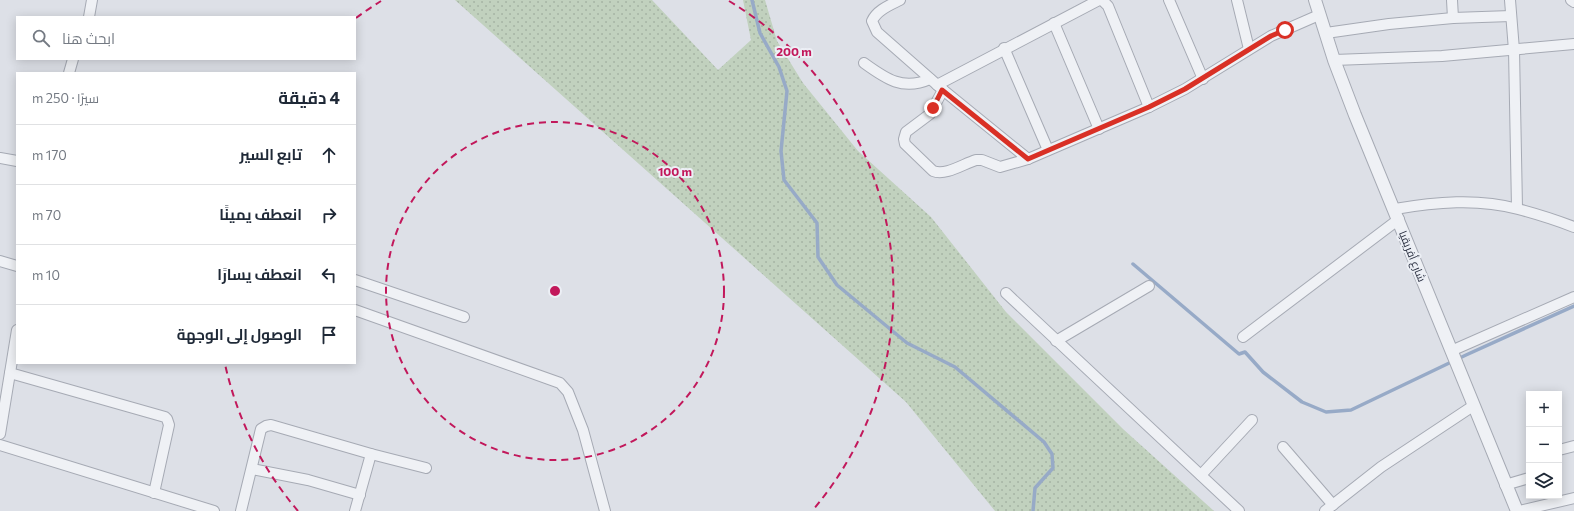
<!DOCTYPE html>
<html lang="ar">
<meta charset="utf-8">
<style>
body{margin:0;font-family:Commissioner,Cairo,sans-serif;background:#f2f2f3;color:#1f2937;direction:rtl}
.controls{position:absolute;right:12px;bottom:12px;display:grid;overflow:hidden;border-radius:0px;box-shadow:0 2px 10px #0003}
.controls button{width:36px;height:36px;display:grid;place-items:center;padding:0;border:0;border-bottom:1px solid #e0e1e3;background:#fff;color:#1f2937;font:20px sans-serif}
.stop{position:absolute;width:12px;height:12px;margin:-9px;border:3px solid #d93025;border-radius:50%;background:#fff}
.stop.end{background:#d93025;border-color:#fff;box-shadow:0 1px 4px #0008}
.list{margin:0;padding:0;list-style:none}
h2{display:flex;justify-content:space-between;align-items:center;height:52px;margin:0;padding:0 16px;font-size:17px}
h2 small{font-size:13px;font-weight:400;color:#747a83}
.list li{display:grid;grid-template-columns:26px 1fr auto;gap:12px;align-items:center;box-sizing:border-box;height:60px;padding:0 16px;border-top:1px solid #e0e1e3}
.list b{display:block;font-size:15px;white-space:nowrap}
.list em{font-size:13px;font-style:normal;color:#747a83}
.icon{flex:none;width:22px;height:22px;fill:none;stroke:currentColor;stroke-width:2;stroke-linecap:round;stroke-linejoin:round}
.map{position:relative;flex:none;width:1574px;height:511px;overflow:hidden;direction:ltr}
.search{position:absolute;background:#fff;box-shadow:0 2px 10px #0003;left:16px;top:16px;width:340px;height:44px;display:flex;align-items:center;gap:10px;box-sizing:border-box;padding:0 14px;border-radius:0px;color:#747a83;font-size:15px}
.panel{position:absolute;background:#fff;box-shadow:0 2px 10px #0003;left:16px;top:72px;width:340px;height:292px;border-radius:0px;direction:rtl}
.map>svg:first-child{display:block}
</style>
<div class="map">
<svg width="1574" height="511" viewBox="0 0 1574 511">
<defs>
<pattern id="grass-dots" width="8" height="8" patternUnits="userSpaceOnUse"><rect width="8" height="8" fill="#c1d1be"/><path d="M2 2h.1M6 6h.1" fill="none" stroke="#a6b4a4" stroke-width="1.8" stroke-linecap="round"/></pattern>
</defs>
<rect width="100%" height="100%" fill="#dde0e7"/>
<polygon fill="url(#grass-dots)" points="455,0 652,0 718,70 751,40 743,0 765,0 777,41 803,83 858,151 931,217 1006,312 1123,429 1214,511 995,511 906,402"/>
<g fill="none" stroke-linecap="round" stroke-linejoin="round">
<g stroke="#97aac7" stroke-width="3.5">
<polyline points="752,0 760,33 779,67 787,91 781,151 784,180 817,223 818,257 837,285 907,343 955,367 1044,442 1052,454 1053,468 1035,488 1033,511"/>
<polyline points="1133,264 1239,354 1245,352 1263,372 1302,402 1326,412 1351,410 1466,355 1574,306"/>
</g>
<g stroke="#a6aab4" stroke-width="12">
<g id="minor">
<path d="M900 0C890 5 877 10 872 21L877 32 943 90 1028 159"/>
<polyline points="1102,0 1108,6 1149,107"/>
<polyline points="1169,0 1203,79"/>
<polyline points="1237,0 1249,49"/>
<polyline points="1452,0 1453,18"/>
<polyline points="1510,0 1514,50 1517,208"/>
<polyline points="1571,0 1574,2"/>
<polyline points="89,17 92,0"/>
<polyline points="1054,23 1099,129"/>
<polyline points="1326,33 1389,24 1453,18 1511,16"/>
<polyline points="1004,48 1048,150"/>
<polyline points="1334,60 1442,56 1574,44"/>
<path d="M864 63C886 79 903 91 930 79"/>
<polyline points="69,73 73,59"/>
<polyline points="937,85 1099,0"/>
<path d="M943 90 930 114 906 132 904 139 905 144 933 171C946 176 963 164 976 160H982L1000 167 1028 159 1149 107 1185 89 1271 36 1319 15"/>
<polyline points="0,158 17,161"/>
<path d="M1395 209C1435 202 1478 198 1518 209 1537 214 1556 220 1574 227"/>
<polyline points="0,261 17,266"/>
<polyline points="355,280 464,317"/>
<polyline points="1006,293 1239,511"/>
<polyline points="355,310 560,383 568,392 583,430 605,511"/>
<polyline points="1243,337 1399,219"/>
<polyline points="1056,341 1149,286"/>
<polyline points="1451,351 1574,297"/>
<polyline points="10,373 165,417 167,419 169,425 154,493"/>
<polyline points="0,434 17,330"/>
<polyline points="0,445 214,511"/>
<polyline points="1283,447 1333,505"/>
<polyline points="1559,450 1574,446"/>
<polyline points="252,469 308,480 360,495"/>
<polyline points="1201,475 1252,420"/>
<polyline points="1505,485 1529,478"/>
<polyline points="241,511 261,429 266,426 271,425 371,454 426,468"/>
<polyline points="355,511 371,454"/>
<polyline points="1325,511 1381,467 1473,406"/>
<polyline points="1519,511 1574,498"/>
</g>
</g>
<g stroke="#a6aab4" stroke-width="14">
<polyline id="tertiary" points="1315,0 1334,60 1355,115 1517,511"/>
</g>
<use href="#minor" stroke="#eff1f5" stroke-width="10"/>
<use href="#tertiary" stroke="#eff1f5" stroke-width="12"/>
</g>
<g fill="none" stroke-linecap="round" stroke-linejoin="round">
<polyline stroke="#d93025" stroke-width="5" points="933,108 942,90 1028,159 1149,107 1185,89 1271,36 1285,30"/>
</g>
<g fill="none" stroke="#c2185b" stroke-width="2" stroke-dasharray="7 5">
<circle cx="555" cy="291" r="169"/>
<path d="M298 511A338 338 0 0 1 225 364M356 18A338 338 0 0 1 381 1M729 1A338 338 0 0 1 812 511"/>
</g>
<g text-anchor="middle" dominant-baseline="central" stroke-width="4" stroke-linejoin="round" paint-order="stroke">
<g font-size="11" fill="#262c3d" stroke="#eceff5">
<text transform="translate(1413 256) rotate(68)">شارع أفريقيا</text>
</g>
</g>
<circle cx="555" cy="291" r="6" fill="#c2185b" stroke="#eceff5" stroke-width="2"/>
<g font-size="12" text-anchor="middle" font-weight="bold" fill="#c2185b" stroke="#eceff5" stroke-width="4" stroke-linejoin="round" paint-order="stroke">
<text x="794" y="56">200 m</text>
<text x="675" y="176">100 m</text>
</g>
</svg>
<div class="controls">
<button>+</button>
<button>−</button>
<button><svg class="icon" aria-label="layers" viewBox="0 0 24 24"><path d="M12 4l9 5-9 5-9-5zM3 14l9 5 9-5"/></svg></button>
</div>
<div class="stop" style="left:1285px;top:30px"></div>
<div class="stop end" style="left:933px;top:108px"></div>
<div class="search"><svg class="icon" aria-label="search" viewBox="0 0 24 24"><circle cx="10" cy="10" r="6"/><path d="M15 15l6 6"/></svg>ابحث هنا</div>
<section class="panel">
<h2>4 دقيقة<small>سيرًا · 250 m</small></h2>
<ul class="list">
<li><svg class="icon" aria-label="ahead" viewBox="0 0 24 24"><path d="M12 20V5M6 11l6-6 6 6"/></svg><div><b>تابع السير</b></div><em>170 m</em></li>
<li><svg class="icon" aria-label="right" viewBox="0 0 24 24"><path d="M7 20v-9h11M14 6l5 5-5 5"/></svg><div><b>انعطف يمينًا</b></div><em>70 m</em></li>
<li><svg class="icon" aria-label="left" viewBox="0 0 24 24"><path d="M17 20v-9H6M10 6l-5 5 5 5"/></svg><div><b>انعطف يسارًا</b></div><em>10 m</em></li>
<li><svg class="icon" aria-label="arrive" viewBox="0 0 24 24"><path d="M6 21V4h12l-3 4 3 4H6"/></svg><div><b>الوصول إلى الوجهة</b></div></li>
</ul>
</section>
</div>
